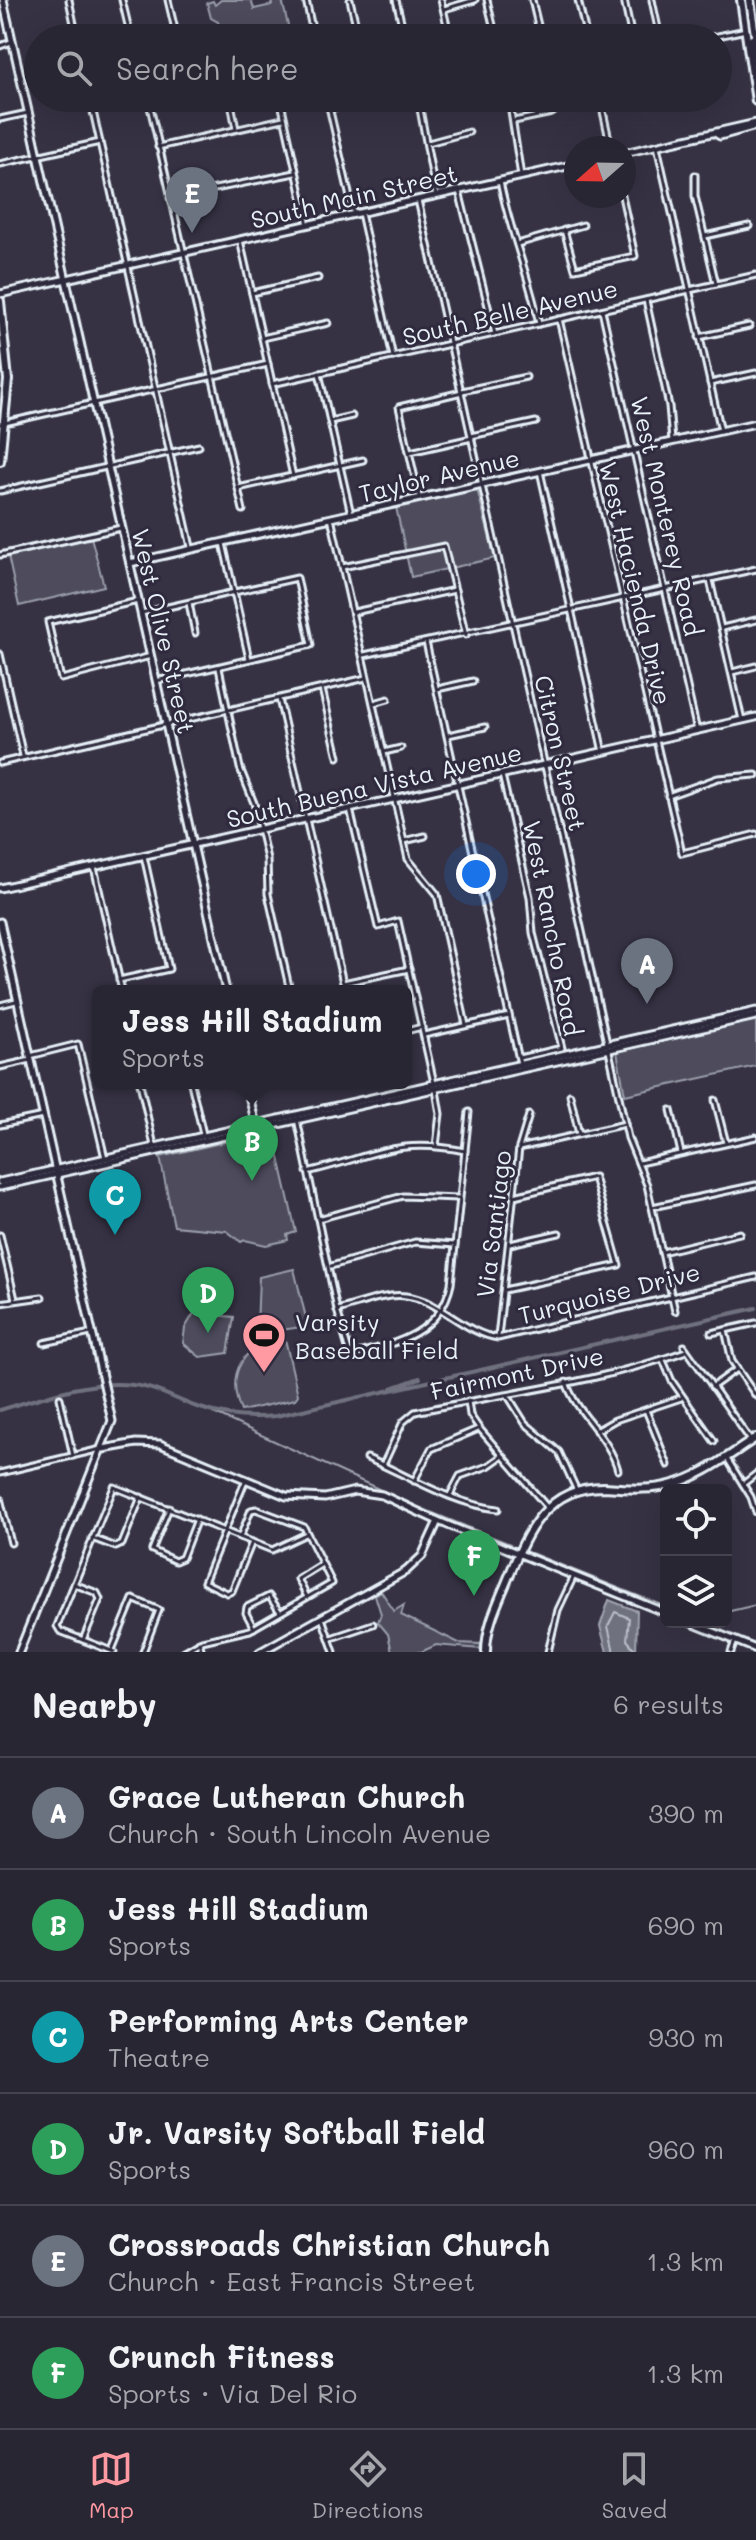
<!DOCTYPE html>
<meta charset="utf-8">
<style>
body{margin:0;font-family:Mali,sans-serif;background:#34323f;color:#f1f3f6}
.controls{position:absolute;right:24px;bottom:24px;display:grid;overflow:hidden;border-radius:12px;box-shadow:0 8px 32px #0002}
.controls button{width:72px;height:72px;display:grid;place-items:center;padding:0;border:0;border-bottom:2px solid #44434e;background:#282633;color:#f1f3f6;font:40px sans-serif}
.compass{position:absolute;left:564px;top:136px;width:72px;height:72px;border-radius:50%;background:#282633;box-shadow:0 8px 32px #0002;rotate:250deg}
.you{position:absolute;left:476px;top:874px;width:28px;height:28px;margin:-20px;border:6px solid #fff;border-radius:50%;background:#1a73e8;box-shadow:0 0 0 12px #1a73e833}
.badge{display:grid;place-items:center;width:52px;height:52px;border-radius:50%;background:#ff9aa2;color:#fff;font-size:26px;font-weight:700}
.pin{position:absolute;translate:-50% -66px;filter:drop-shadow(0 2px 4px #0008)}
.pin::after{content:'';position:absolute;top:42px;width:28px;height:24px;background:inherit;clip-path:polygon(0 0,100% 0,50% 100%)}
.popup{position:absolute;left:92px;top:985px;width:320px;height:104px;box-sizing:border-box;display:grid;place-content:center;border-radius:12px;background:#282633;filter:drop-shadow(0 2px 6px #0005);font-size:26px;white-space:nowrap;color:#a5a5ac}
.popup b{font-size:30px;color:#f1f3f6}
.popup::after{content:'';position:absolute;left:50%;top:100%;margin-left:-16px;border:16px solid transparent;border-top-color:#282633}
.list{margin:0;padding:0;list-style:none}
h2{display:flex;justify-content:space-between;align-items:center;height:104px;margin:0;padding:0 32px;font-size:34px}
h2 small{font-size:26px;font-weight:400;color:#a5a5ac}
.list li{display:grid;grid-template-columns:52px 1fr auto;gap:24px;align-items:center;box-sizing:border-box;height:112px;padding:0 32px;border-top:2px solid #44434e}
.list b{display:block;font-size:30px;white-space:nowrap}
.list p{margin:0;font-size:26px;white-space:nowrap;color:#a5a5ac}
.list em{font-size:26px;font-style:normal;color:#a5a5ac}
.icon{flex:none;width:44px;height:44px;fill:none;stroke:currentColor;stroke-width:2;stroke-linecap:round;stroke-linejoin:round}
.map{position:relative;flex:none;width:756px;height:1652px;overflow:hidden}
.search{position:absolute;background:#282633;box-shadow:0 8px 32px #0002;left:24px;right:24px;top:24px;height:88px;display:flex;align-items:center;gap:20px;box-sizing:border-box;padding:0 28px;border-radius:44px;color:#a5a5ac;font-size:30px}
.sheet{height:776px;background:#282633}
nav{display:flex;justify-content:space-around;align-items:center;box-sizing:border-box;height:112px;border-top:2px solid #44434e;background:#282633;font-size:22px;color:#a5a5ac}
nav a{display:grid;justify-items:center;gap:4px}
nav .on{color:#ff9aa2}
.map>svg:first-child{display:block}
</style>
<div class="map">
<svg width="756" height="1652" viewBox="0 0 756 1652">
<rect width="100%" height="100%" fill="#363244"/>
<filter id="ink" filterUnits="userSpaceOnUse"><feTurbulence type="fractalNoise" baseFrequency=".0125" numOctaves="2"/><feDisplacementMap in="SourceGraphic" scale="16" xChannelSelector="R" yChannelSelector="G"/><feConvolveMatrix kernelMatrix="1 2 1 2 8 2 1 2 1" color-interpolation-filters="sRGB"/></filter>
<g filter="url(#ink)">
<g fill="#4d4b5c" stroke="#9a9eaa" stroke-width="2">
<polygon points="221,0 251,0 254,9 272,5 271,0 282,0 291,38 222,38 218,22 211,18 207,3 213,1 215,5"/>
<polygon points="477,489 495,558 411,577 396,507"/>
<polygon points="91,537 104,586 19,606 8,556"/>
<polygon points="756,1020 756,1066 625,1095 617,1052"/>
<polygon points="273,1131 296,1232 287,1235 288,1240 266,1245 245,1240 241,1242 227,1231 174,1226 160,1157"/>
<polygon points="294,1269 308,1326 262,1333 257,1328 259,1277"/>
<polygon points="194,1313 234,1317 228,1353 200,1357 183,1343 185,1328"/>
<path d="M285 1339 298 1395 295 1399 241 1411C225 1373 244 1342 285 1339Z"/>
<polygon points="381,1591 394,1611 404,1605 401,1615 459,1643 481,1644 480,1649 436,1645 421,1652 392,1652 388,1634 378,1622 381,1614 375,1595"/>
</g>
<polygon fill="#70717f" stroke="#a0a4af" stroke-width="2" points="609,1600 637,1611 636,1652 607,1652 600,1626"/>
<g fill="none" stroke-linecap="round" stroke-linejoin="round">
<polyline stroke="#b8bec8" stroke-width="2" points="614,1652 608,1626 615,1612 629,1618 627,1640 637,1652"/>
<g stroke="#a0a4af" stroke-width="2">
<polyline points="209,1411 418,1507 510,1544"/>
<polyline points="531,1553 666,1607"/>
<polyline points="726,1612 756,1605"/>
</g>
<g stroke="#70717f" stroke-width="4">
<polyline points="392,1388 420,1378"/>
<path d="M0 1410C41 1398 90 1379 133 1385 155 1387 176 1400 197 1407 223 1416 249 1419 276 1416L756 1308"/>
</g>
<g stroke="#e8f1f8" stroke-width="9">
<g id="street">
<polyline points="69,0 77,38"/>
<polyline points="122,0 131,38"/>
<polyline points="168,0 177,38"/>
<polyline points="306,0 314,38"/>
<polyline points="350,0 359,38"/>
<polyline points="396,0 405,38"/>
<polyline points="441,0 450,38"/>
<polyline points="487,0 496,38"/>
<polyline points="532,0 541,38"/>
<polyline points="578,0 587,38"/>
<polyline points="624,0 632,38"/>
<polyline points="652,0 660,38"/>
<polyline points="444,9 475,0"/>
<polyline points="708,38 746,30"/>
<polyline points="0,46 11,42"/>
<polyline points="90,98 191,547"/>
<polyline points="148,98 243,510"/>
<polyline points="230,98 236,129"/>
<polyline points="280,98 308,225"/>
<polyline points="327,98 354,215"/>
<polyline points="418,98 436,196"/>
<polyline points="509,98 521,176"/>
<polyline points="600,98 611,148"/>
<polyline points="676,98 678,103"/>
<polyline points="419,101 431,98"/>
<polyline points="602,106 632,98"/>
<polyline points="330,109 370,98"/>
<polyline points="0,119 28,113"/>
<polyline points="514,121 552,113 556,110 554,98"/>
<polyline points="428,143 469,132"/>
<polyline points="657,146 721,431"/>
<polyline points="158,147 283,119"/>
<polyline points="0,164 100,142"/>
<polyline points="695,175 695,196 716,284"/>
<path d="M500 181C509 230 529 275 539 324"/>
<polyline points="459,191 495,334"/>
<polyline points="170,198 295,173"/>
<polyline points="418,200 607,1043"/>
<polyline points="361,213 393,357"/>
<polyline points="564,230 575,269 635,256 622,196"/>
<polyline points="705,236 749,226"/>
<polyline points="240,240 293,476"/>
<polyline points="517,244 583,225"/>
<polyline points="252,293 318,278"/>
<polyline points="646,300 669,406 672,441"/>
<polyline points="602,310 697,731"/>
<polyline points="559,319 682,853 756,834"/>
<polyline points="699,337 749,326"/>
<polyline points="262,338 328,323"/>
<polyline points="319,373 351,514"/>
<polyline points="710,383 756,373"/>
<polyline points="272,384 756,275"/>
<polyline points="462,391 526,377"/>
<polyline points="330,421 352,416"/>
<polyline points="0,424 268,364"/>
<polyline points="471,436 536,422"/>
<polyline points="410,452 472,438"/>
<polyline points="540,471 603,752"/>
<polyline points="238,488 363,460"/>
<polyline points="0,491 199,446"/>
<polyline points="419,496 399,407 462,392"/>
<polyline points="331,518 408,859 437,894 466,1025"/>
<polyline points="223,543 249,659"/>
<polyline points="0,555 121,528"/>
<polyline points="342,567 444,546 466,635"/>
<polyline points="710,580 742,720"/>
<polyline points="138,601 48,622 61,679 151,656"/>
<polyline points="189,603 195,633"/>
<polyline points="354,612 455,590"/>
<polyline points="141,613 297,578 311,645 156,681"/>
<polyline points="722,628 756,620"/>
<polyline points="426,642 520,1064"/>
<polyline points="0,654 23,756"/>
<polyline points="364,655 756,569"/>
<polyline points="219,668 240,768 254,803 267,859 268,894 290,991"/>
<polyline points="732,672 756,666"/>
<polyline points="322,689 338,757"/>
<polyline points="437,689 473,681"/>
<polyline points="279,699 343,983 409,969"/>
<polyline points="374,703 388,699"/>
<polyline points="448,735 485,727"/>
<polyline points="384,752 401,748"/>
<polyline points="0,763 366,678"/>
<polyline points="502,775 530,897 533,933 562,1048 519,1058"/>
<polyline points="668,796 718,778 756,775"/>
<polyline points="350,809 378,927 398,921 434,1083"/>
<polyline points="404,841 425,836"/>
<polyline points="94,867 122,991"/>
<polyline points="119,980 169,969 144,856"/>
<polyline points="0,1005 16,1001"/>
<polyline points="406,1031 422,1027"/>
<polyline points="424,1035 509,1016"/>
<polyline points="609,1051 628,1138 647,1185 675,1311"/>
<polyline points="30,1056 78,1044 105,1158"/>
<polyline points="0,1067 31,1060"/>
<polyline points="140,1083 154,1146"/>
<polyline points="191,1083 203,1134"/>
<polyline points="436,1090 440,1114 436,1146"/>
<polyline points="570,1095 579,1134"/>
<polyline points="715,1100 726,1143"/>
<polyline points="671,1110 681,1153"/>
<path d="M297 1119 337 1310 350 1355C394 1344 440 1335 451 1284L469 1112"/>
<polyline points="0,1125 43,1116"/>
<polyline points="519,1148 625,1124"/>
<polyline points="639,1163 756,1137"/>
<path d="M307 1172C373 1157 394 1137 465 1151"/>
<polyline points="652,1207 756,1185"/>
<polyline points="318,1219 403,1196 459,1198"/>
<polyline points="0,1235 15,1299"/>
<polyline points="510,1244 559,1233"/>
<polyline points="662,1252 740,1233"/>
<polyline points="331,1266 415,1242 455,1245"/>
<polyline points="504,1290 619,1265 594,1177 514,1196"/>
<polyline points="0,1303 42,1297"/>
<path d="M337 1310C358 1305 384 1293 406 1296 440 1300 463 1333 498 1338L756 1277"/>
<polyline points="756,1323 725,1330 732,1361 756,1396"/>
<polyline points="711,1333 725,1330"/>
<polyline points="498,1337 519,1148 529,1115"/>
<polyline points="44,1343 91,1333"/>
<polyline points="684,1346 751,1441"/>
<polyline points="663,1360 672,1381 714,1441"/>
<path d="M566 1382C577 1415 609 1436 618 1470"/>
<polyline points="712,1387 737,1369"/>
<polyline points="508,1396 525,1423 559,1452 577,1491"/>
<polyline points="60,1398 73,1456"/>
<polyline points="468,1401 470,1415 479,1428 547,1507"/>
<polyline points="646,1410 668,1465"/>
<polyline points="596,1431 615,1420 681,1398"/>
<polyline points="726,1457 751,1497 756,1512"/>
<path d="M367 1458C409 1476 452 1504 498 1509"/>
<path d="M383 1465 403 1422 415 1412C505 1393 599 1383 686 1351"/>
<polyline points="0,1473 101,1449"/>
<polyline points="246,1479 204,1582 227,1593 232,1591 252,1542"/>
<polyline points="414,1481 431,1449 478,1429"/>
<polyline points="743,1484 756,1474"/>
<polyline points="450,1495 460,1476 488,1466 502,1456"/>
<polyline points="0,1498 11,1543"/>
<polyline points="169,1508 152,1550 175,1561 182,1558 197,1519"/>
<polyline points="92,1538 116,1547 122,1544 141,1497"/>
<polyline points="74,1584 97,1593 100,1599 83,1640"/>
<polyline points="307,1597 298,1579 322,1564"/>
<polyline points="322,1618 334,1652"/>
<polyline points="254,1628 246,1613 247,1607 269,1596 280,1612"/>
<polyline points="331,1638 373,1624"/>
<polyline points="199,1642 202,1652"/>
<polyline points="112,1650 133,1599 159,1610 143,1652"/>
<polyline points="114,1652 60,1631 57,1626 114,1487 272,1550 306,1534"/>
<polyline points="183,1652 202,1641 250,1630 332,1583 304,1527 256,1509 251,1510 240,1537"/>
<polyline points="548,1652 558,1610 574,1576"/>
<polyline points="731,1652 735,1641"/>
</g>
</g>
<g stroke="#e8f1f8" stroke-width="11">
<g id="secondary">
<polyline points="3,0 226,991"/>
<polyline points="715,133 720,136 756,126"/>
<polyline points="624,153 756,123"/>
<polyline points="0,294 576,164"/>
<polyline points="130,563 756,423"/>
<polyline points="0,888 756,717"/>
<polyline points="0,922 112,1421 19,1652"/>
<polyline points="246,1083 256,1125"/>
<polyline points="0,1182 756,1011"/>
<polyline points="0,1187 756,1016"/>
<polyline points="103,1449 136,1443 160,1444 286,1496 325,1498 355,1491 382,1495 438,1521 666,1613"/>
<polyline points="689,1622 756,1649"/>
<polyline points="260,1652 406,1571 422,1556 438,1521"/>
</g>
</g>
<g stroke="#e8f1f8" stroke-width="12">
<g id="primary">
<polyline points="741,0 756,101"/>
<polyline points="750,0 756,42"/>
<polyline points="752,39 756,63"/>
<polyline points="0,301 8,380 0,461"/>
<path d="M486 1652C486 1625 499 1601 509 1576 527 1531 547 1487 603 1487 626 1488 648 1491 670 1485 702 1477 729 1455 756 1438"/>
</g>
</g>
<use href="#street" stroke="#2f2a3d" stroke-width="3"/>
<use href="#secondary" stroke="#2f2a3d" stroke-width="5"/>
<use href="#primary" stroke="#2f2a3d" stroke-width="6"/>
</g>
</g>
<defs>
<g id="stadium-pin" transform="scale(2.3)"><path d="M0 17L-7.5 6A9.5 9.5 0 1 1 7.5 6Z" fill="#ff9aa2" stroke="#2f2a3d"/><path d="M0-5a6.5 5 0 1 0 0 10a6.5 5 0 1 0 0-10ZM-3.5-1.8h7v3.6h-7Z" fill="#111"/></g>
</defs>
<g fill-rule="evenodd">
<use href="#stadium-pin" x="264" y="1335"/>
</g>
<g text-anchor="middle" dominant-baseline="central" stroke-width="6" stroke-linejoin="round" paint-order="stroke">
<g font-size="24" fill="#e8f1f8" stroke="#2f2a3d">
<text transform="translate(354 196) rotate(-13)">South Main Street</text>
<text transform="translate(510 312) rotate(-13)">South Belle Avenue</text>
<text transform="translate(439 475) rotate(-13)">Taylor Avenue</text>
<text transform="translate(667 516) rotate(77)">West Monterey Road</text>
<text transform="translate(636 583) rotate(77)">West Hacienda Drive</text>
<text transform="translate(164 631) rotate(77)">West Olive Street</text>
<text transform="translate(561 753) rotate(77)">Citron Street</text>
<text transform="translate(374 785) rotate(-13)">South Buena Vista Avenue</text>
<text transform="translate(553 928) rotate(79)">West Rancho Road</text>
<text transform="translate(493 1224) rotate(-83)">Via Santiago</text>
<text transform="translate(609 1293) rotate(-14)">Turquoise Drive</text>
<text transform="translate(517 1373) rotate(-12)">Fairmont Drive</text>
</g>
<g font-size="24" fill="#e8f1f8" stroke="#2f2a3d" text-anchor="start">
<text x="295" y="1321">Varsity<tspan x="295" dy="28">Baseball Field</tspan></text>
</g>
</g>
</svg>
<div class="controls">
<button><svg class="icon" aria-label="locate" viewBox="0 0 24 24"><circle cx="12" cy="12" r="6"/><path d="M12 2v4M12 18v4M2 12h4M18 12h4"/></svg></button>
<button><svg class="icon" aria-label="layers" viewBox="0 0 24 24"><path d="M12 4l9 5-9 5-9-5zM3 14l9 5 9-5"/></svg></button>
</div>
<svg class="compass" viewBox="-18 -18 36 36"><path d="M0-13l5 13h-10z" fill="#e53935"/><path d="M0 13l5-13h-10z" fill="#a5a5ac"/></svg>
<div class="you"></div>
<div class="pin badge" style="left:647px;top:1004px;background:#6b7280">A</div>
<div class="pin badge" style="left:252px;top:1181px;background:#2e9e5b">B</div>
<div class="popup"><b>Jess Hill Stadium</b>Sports</div>
<div class="pin badge" style="left:115px;top:1235px;background:#0f9aa8">C</div>
<div class="pin badge" style="left:208px;top:1333px;background:#2e9e5b">D</div>
<div class="pin badge" style="left:192px;top:233px;background:#6b7280">E</div>
<div class="pin badge" style="left:474px;top:1596px;background:#2e9e5b">F</div>
<div class="search"><svg class="icon" aria-label="search" viewBox="0 0 24 24"><circle cx="10" cy="10" r="6"/><path d="M15 15l6 6"/></svg>Search here</div>
</div>
<section class="sheet">
<h2>Nearby<small>6 results</small></h2>
<ul class="list">
<li><span class="badge" style="background:#6b7280">A</span><div><b>Grace Lutheran Church</b><p>Church · South Lincoln Avenue</p></div><em>390 m</em></li>
<li><span class="badge" style="background:#2e9e5b">B</span><div><b>Jess Hill Stadium</b><p>Sports</p></div><em>690 m</em></li>
<li><span class="badge" style="background:#0f9aa8">C</span><div><b>Performing Arts Center</b><p>Theatre</p></div><em>930 m</em></li>
<li><span class="badge" style="background:#2e9e5b">D</span><div><b>Jr. Varsity Softball Field</b><p>Sports</p></div><em>960 m</em></li>
<li><span class="badge" style="background:#6b7280">E</span><div><b>Crossroads Christian Church</b><p>Church · East Francis Street</p></div><em>1.3 km</em></li>
<li><span class="badge" style="background:#2e9e5b">F</span><div><b>Crunch Fitness</b><p>Sports · Via Del Rio</p></div><em>1.3 km</em></li>
</ul>
</section>
<nav>
<a class="on"><svg class="icon" aria-label="map" viewBox="0 0 24 24"><path d="M3 6l6-2 6 2 6-2v14l-6 2-6-2-6 2zM9 4v14M15 6v14"/></svg>Map</a>
<a><svg class="icon" aria-label="directions" viewBox="0 0 24 24"><path d="M12 3l9 9-9 9-9-9zM9 14v-3h6M13 9l2 2-2 2"/></svg>Directions</a>
<a><svg class="icon" aria-label="saved" viewBox="0 0 24 24"><path d="M7 4h10v16l-5-4-5 4z"/></svg>Saved</a>
</nav>
